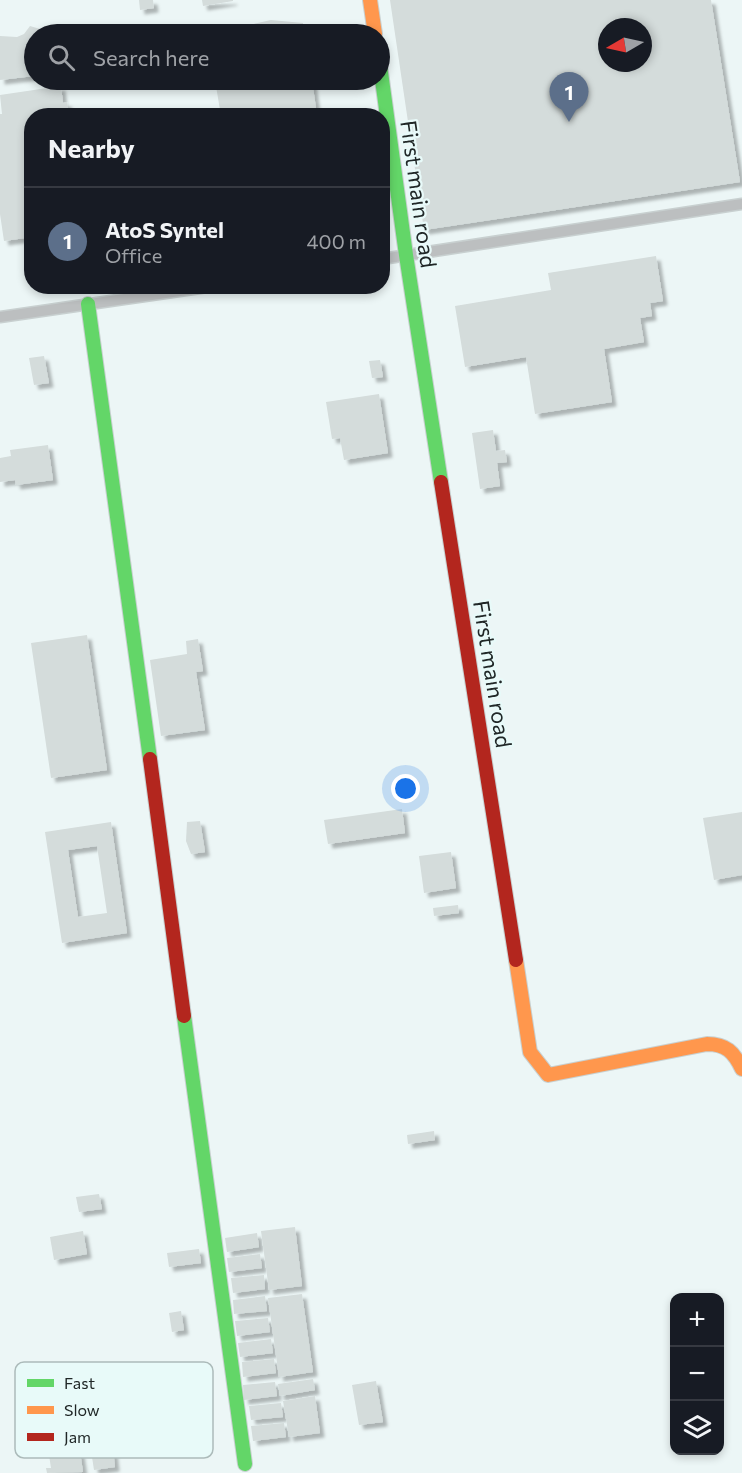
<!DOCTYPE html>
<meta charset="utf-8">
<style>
body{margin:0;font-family:Commissioner,sans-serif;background:#242831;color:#f1f3f6}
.controls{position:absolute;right:18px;bottom:18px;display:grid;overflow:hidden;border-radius:12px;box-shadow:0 3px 9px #0003}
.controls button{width:54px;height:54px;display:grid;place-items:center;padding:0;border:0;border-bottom:2px solid #363941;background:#171b24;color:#f1f3f6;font:30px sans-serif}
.compass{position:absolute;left:598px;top:18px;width:54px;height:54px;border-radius:50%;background:#171b24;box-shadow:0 3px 9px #0003;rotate:261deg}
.you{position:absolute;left:406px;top:789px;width:21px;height:21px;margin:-15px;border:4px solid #fff;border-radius:50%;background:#1a73e8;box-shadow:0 0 0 9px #1a73e833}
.badge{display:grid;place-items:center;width:39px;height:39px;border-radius:50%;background:#7c3aed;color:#fff;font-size:20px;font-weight:700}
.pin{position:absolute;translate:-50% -50px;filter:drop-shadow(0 2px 3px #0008)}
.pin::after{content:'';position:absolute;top:32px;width:21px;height:18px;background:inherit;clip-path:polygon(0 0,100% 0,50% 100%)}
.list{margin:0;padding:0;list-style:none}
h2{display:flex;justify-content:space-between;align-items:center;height:78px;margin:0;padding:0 24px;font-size:26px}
h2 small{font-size:20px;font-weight:400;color:#9ea1a6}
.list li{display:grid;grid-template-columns:39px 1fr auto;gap:18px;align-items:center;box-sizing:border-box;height:108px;padding:0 24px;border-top:2px solid #363941}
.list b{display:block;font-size:22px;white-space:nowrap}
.list p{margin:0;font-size:20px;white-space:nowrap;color:#9ea1a6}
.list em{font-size:20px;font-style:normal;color:#9ea1a6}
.icon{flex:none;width:33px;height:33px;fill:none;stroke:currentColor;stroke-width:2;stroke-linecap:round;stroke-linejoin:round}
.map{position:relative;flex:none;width:742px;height:1473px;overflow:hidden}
.search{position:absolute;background:#171b24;box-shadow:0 3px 9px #0003;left:24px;top:24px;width:366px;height:66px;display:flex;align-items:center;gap:15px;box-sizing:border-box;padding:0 21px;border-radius:33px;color:#9ea1a6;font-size:22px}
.panel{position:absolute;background:#171b24;box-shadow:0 3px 9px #0003;left:24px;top:108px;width:366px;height:186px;border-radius:24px}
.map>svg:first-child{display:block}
</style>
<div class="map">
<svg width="742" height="1473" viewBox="0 0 742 1473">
<defs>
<filter id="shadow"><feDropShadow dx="4.5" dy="4.5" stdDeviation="1.5" flood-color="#0004"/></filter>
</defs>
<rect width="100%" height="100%" fill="#ecf6f6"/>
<g fill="#d4dcdb" fill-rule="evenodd" filter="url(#shadow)">
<polygon points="139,0 153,0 154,8 140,10"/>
<polygon points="202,0 233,0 233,1 203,6"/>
<path d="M390 0H711L740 182 424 230ZM607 27H643V63H607Z"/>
<polygon points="271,20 303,23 304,34 208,34"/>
<polygon points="30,26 57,34 34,34 34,76 0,80 0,36 17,37 24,34"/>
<polygon points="215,80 312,80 317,116 221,116"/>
<polygon points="61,86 63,103 67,102 69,116 32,116 32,237 4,241 0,214 0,114 2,114 0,95"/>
<polygon points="656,256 663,301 650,303 652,316 640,318 644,342 604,349 612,402 535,414 526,357 465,367 455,306 551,290 548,273"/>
<polygon points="44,356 49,383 34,385 29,358"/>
<polygon points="380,360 383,377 372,378 369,361"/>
<polygon points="379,394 388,453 344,460 340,438 332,439 326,402"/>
<polygon points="493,430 496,451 505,450 507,462 497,463 500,486 480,489 472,433"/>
<polygon points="48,445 53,480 16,485 15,480 0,482 0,458 11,456 10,450"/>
<polygon points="87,635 107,770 51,778 31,643"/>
<polygon points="198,639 203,671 196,672 205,730 161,736 150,660 187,654 186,641"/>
<polygon points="402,809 405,833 328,844 324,820"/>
<polygon points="742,812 742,875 714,880 703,818"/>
<polygon points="200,821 205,852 191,854 186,841 187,822"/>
<path d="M111 822 127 933 62 943 45 832ZM97 846 107 913 78 917 68 850Z"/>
<polygon points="451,852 456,888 424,893 419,856"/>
<polygon points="458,905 459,913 434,916 433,908"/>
<polygon points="434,1131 435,1140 408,1144 407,1135"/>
<polygon points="99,1194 102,1209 79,1212 76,1197"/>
<polygon points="295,1227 302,1286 269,1290 261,1231"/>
<polygon points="83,1231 87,1254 54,1260 50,1237"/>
<polygon points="257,1233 259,1247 227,1252 225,1238"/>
<polygon points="199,1249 201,1263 169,1267 167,1253"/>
<polygon points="260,1254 262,1268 229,1272 227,1258"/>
<polygon points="264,1275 265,1289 233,1293 231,1278"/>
<polygon points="302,1294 313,1372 279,1377 268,1298"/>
<polygon points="265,1296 267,1311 234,1314 233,1300"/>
<polygon points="181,1311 184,1330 172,1332 169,1313"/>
<polygon points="268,1318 270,1332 237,1336 235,1321"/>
<polygon points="271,1339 273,1353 240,1357 238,1343"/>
<polygon points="274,1359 276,1373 243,1377 242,1362"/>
<polygon points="69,1364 76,1408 117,1402 120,1423 129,1422 133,1446 113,1449 115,1467 94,1470 90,1444 79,1445 83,1472 47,1473 46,1468 51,1468 44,1423 64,1419 60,1396 49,1398 44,1368"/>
<polygon points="313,1379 315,1390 280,1396 278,1384"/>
<polygon points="376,1381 383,1422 359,1425 352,1385"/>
<polygon points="275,1382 277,1396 244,1400 243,1385"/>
<polygon points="315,1396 320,1433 289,1437 283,1401"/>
<polygon points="281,1403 283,1417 251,1420 249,1406"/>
<polygon points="284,1423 286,1437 253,1441 251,1426"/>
</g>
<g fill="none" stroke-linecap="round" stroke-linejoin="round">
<g stroke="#c8d0d0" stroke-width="13">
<g id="street">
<polyline points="382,259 742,204"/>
<polyline points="0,317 214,286"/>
</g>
</g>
<g stroke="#c8d0d0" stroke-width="16">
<g id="fast">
<polyline points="380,65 406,255 441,482"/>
<polyline points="88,304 150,759"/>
<polyline points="184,1016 245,1464"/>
</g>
</g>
<g stroke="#c8d0d0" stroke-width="16">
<g id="slow">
<polyline points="370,0 375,34"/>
<path d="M516 960 530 1052 548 1075 707 1044C726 1044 734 1052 742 1069"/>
</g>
</g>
<g stroke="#c8d0d0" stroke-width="16">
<g id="jam">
<polyline points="441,482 516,960"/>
<polyline points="150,759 184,1016"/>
</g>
</g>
<use href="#street" stroke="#bcbfc0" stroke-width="10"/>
<use href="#fast" stroke="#63d668" stroke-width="14"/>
<use href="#slow" stroke="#ff974d" stroke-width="14"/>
<use href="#jam" stroke="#b3261e" stroke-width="14"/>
</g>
<g text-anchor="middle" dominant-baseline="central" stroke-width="4.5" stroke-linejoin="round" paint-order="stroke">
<g font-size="22" fill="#202727" stroke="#e8faf9">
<text transform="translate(419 194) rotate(82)">First main road</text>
<text transform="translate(493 674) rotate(81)">First main road</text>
</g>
</g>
<rect x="15" y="1362" width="198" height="96" rx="9" fill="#e8faf9" stroke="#acbbba" stroke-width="1.5"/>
<rect x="27" y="1379" width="27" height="8" fill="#63d668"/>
<rect x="27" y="1406" width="27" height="8" fill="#ff974d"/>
<rect x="27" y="1433" width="27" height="8" fill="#b3261e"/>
<g font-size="16" fill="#202727">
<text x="64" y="1389">Fast</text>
<text x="64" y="1416">Slow</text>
<text x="64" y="1443">Jam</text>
</g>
</svg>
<div class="controls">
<button>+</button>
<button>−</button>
<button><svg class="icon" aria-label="layers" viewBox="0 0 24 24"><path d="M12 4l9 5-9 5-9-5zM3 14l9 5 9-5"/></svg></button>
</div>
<svg class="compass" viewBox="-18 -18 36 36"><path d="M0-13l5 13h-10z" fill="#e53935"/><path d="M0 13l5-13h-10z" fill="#9ea1a6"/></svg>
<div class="you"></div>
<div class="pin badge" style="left:569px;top:122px;background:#5c6f8a">1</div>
<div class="search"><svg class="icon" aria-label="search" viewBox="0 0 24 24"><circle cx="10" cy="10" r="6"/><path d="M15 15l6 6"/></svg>Search here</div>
<section class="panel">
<h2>Nearby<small></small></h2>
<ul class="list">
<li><span class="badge" style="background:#5c6f8a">1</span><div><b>AtoS Syntel</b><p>Office</p></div><em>400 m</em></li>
</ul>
</section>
</div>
